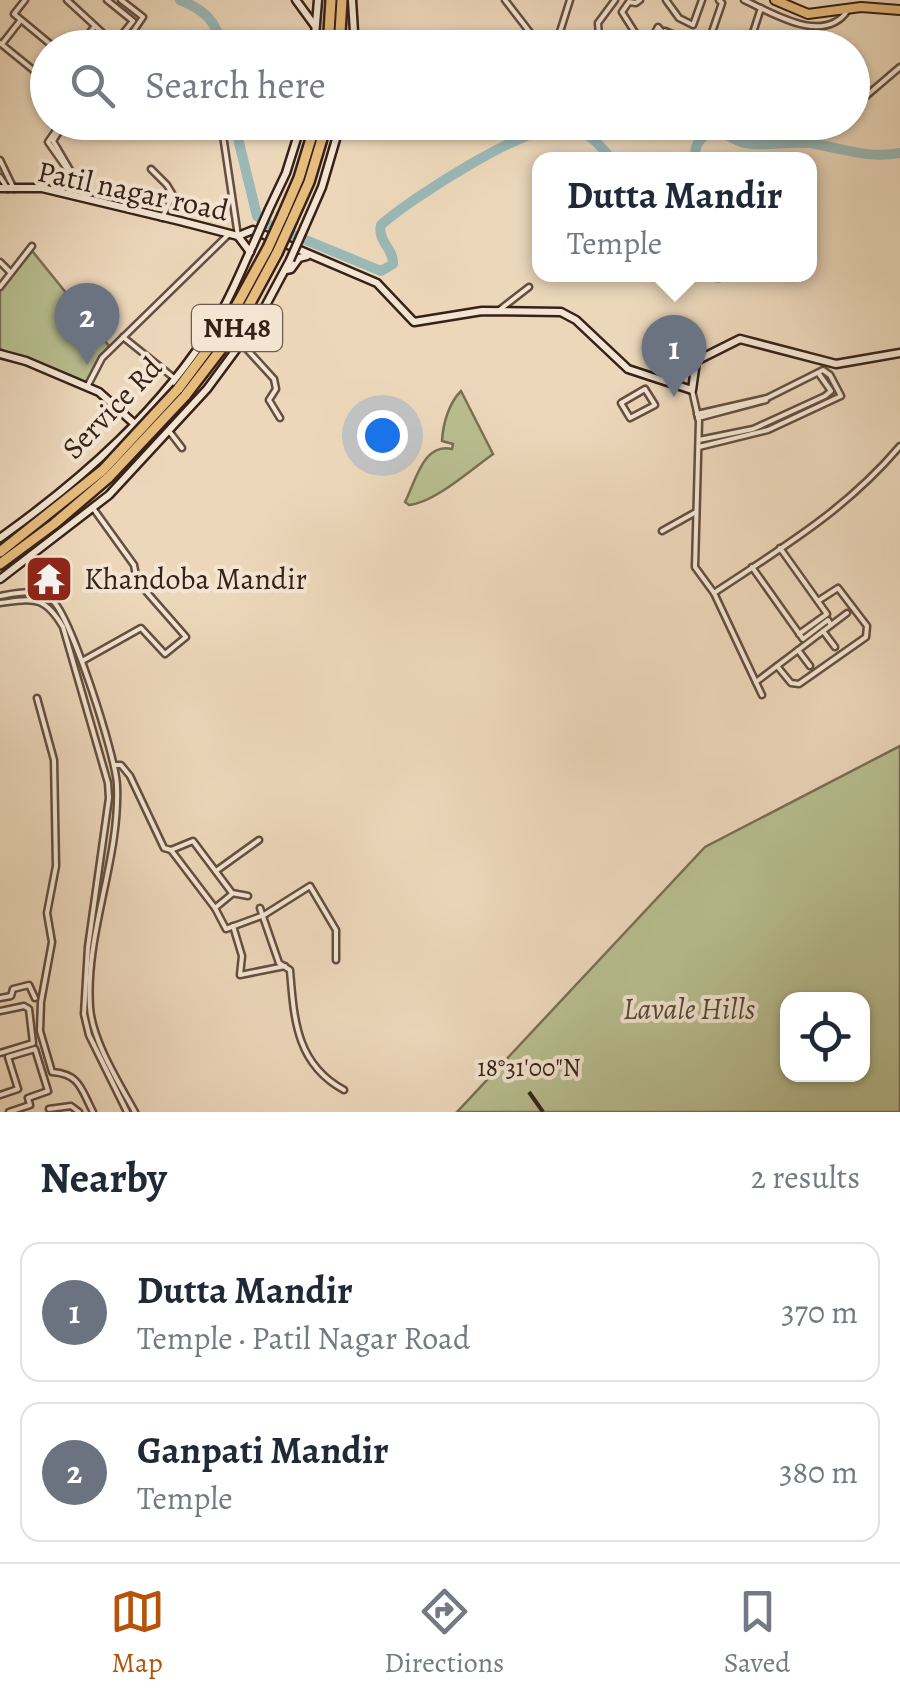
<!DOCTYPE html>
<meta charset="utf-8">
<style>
body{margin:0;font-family:Alegreya,serif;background:#f2f2f3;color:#1f2937}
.controls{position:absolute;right:30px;bottom:30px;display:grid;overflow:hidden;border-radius:20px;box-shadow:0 2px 8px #0004}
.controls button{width:90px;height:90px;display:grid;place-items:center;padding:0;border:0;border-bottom:2px solid #e0e1e3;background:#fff;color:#1f2937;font:50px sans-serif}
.you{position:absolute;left:382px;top:435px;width:35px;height:35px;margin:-25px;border:8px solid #fff;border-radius:50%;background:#1a73e8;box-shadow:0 0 0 15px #1a73e833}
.badge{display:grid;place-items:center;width:65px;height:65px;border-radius:50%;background:#b45309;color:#fff;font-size:32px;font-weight:700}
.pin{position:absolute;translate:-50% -82px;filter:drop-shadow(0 2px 5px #0008)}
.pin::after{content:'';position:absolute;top:52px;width:35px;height:30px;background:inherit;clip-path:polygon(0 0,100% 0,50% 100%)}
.popup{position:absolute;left:532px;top:152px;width:285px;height:130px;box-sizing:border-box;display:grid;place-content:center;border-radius:20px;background:#fff;filter:drop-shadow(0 2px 8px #0005);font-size:32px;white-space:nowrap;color:#747a83}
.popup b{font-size:38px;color:#1f2937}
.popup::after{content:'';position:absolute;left:50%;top:100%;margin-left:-20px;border:20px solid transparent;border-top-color:#fff}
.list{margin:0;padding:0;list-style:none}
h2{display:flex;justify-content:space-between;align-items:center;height:130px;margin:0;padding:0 40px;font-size:42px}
h2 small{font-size:32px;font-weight:400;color:#747a83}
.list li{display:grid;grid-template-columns:65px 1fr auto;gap:30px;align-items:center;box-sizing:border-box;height:140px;margin:0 20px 20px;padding:0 20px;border:2px solid #e0e1e3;border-radius:20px}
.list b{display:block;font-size:38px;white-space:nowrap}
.list p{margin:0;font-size:32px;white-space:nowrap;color:#747a83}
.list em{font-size:32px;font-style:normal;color:#747a83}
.icon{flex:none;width:55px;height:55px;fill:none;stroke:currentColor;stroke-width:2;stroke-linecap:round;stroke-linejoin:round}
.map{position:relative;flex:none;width:900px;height:1112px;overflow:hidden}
.search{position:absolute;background:#fff;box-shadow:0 2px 8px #0004;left:30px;right:30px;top:30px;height:110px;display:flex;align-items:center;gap:25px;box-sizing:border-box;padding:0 35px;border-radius:55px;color:#747a83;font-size:38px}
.sheet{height:450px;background:#fff}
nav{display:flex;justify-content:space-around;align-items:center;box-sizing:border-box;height:140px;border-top:2px solid #e0e1e3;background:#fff;font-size:28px;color:#747a83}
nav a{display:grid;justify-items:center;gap:5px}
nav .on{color:#b45309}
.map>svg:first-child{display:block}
</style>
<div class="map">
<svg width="900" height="1112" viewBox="0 0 900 1112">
<rect width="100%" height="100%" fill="#ecd7ba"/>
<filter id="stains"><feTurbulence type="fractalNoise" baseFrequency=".002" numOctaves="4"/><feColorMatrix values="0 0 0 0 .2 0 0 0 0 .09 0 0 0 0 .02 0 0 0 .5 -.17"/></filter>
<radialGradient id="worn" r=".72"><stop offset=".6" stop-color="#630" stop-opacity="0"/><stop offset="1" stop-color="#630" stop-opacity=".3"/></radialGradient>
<g fill="#b8be90" stroke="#787054" stroke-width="2.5" fill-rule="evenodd">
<polygon points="29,247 109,346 87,387 0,349 0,289"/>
<path d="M461 391 493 454C472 469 434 503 409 505L405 502C416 480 424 442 452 449L453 444 442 441C443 423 449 403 461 391Z"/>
<path d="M900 746V1112H457L705 847ZM788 999H862V1074H788Z"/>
</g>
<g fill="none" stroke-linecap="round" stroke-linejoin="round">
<g stroke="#9ab8b6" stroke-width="10">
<path d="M180 0C205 10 216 21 223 48"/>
<path d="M234 122 257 216 267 224 381 271 393 264C394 249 377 241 381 225 410 199 534 118 570 127 588 131 601 146 612 160"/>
<path d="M696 160C693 146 700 134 715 133 727 132 734 141 745 143 767 147 792 140 815 144 844 149 870 159 900 153"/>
<polyline points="697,274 719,278 728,274"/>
</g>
<g stroke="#644e40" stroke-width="9">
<g id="street">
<polyline points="25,0 14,14 55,48"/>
<polyline points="67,0 119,48"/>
<polyline points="107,0 133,21 111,48"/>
<polyline points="121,0 143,17 122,48"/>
<polyline points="505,0 542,48"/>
<polyline points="640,0 636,3 629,2 622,12 639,39 647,41"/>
<polyline points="666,0 679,18 693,25 702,0"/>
<path d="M744 0C772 13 824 46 848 10"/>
<polyline points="665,31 688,41"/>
<polyline points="0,43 48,82"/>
<polyline points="2,44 20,21"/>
<polyline points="77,48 95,26"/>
<polyline points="559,48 558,38 570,0"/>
<polyline points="600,48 598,23 615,0"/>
<polyline points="647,48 658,27 674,46 711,35 722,3 719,0"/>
<polyline points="748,48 761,8"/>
<polyline points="34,71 48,55"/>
<polyline points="852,108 900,67"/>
<polyline points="62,122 48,142 77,183"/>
<polyline points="65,122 53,141 87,199"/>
<polyline points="221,122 238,236"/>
<polyline points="642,122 672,122"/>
<polyline points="0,160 14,189"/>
<polyline points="151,169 167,185 173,195 162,218"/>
<polyline points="0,177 8,189"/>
<polyline points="0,262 10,272"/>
<polyline points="0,287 32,246"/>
<polyline points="498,311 529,287"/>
<polyline points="123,337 174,378"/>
<polyline points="243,345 274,379 276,389 269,400 280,418"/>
<polyline points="87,387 102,358 229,234"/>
<polygon points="645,389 655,405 630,418 621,403"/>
<polyline points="692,390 699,421 695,567 714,593 762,695"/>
<polyline points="697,414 767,398 823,370 830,375 841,396 768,430 699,447"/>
<polyline points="698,418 766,400"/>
<polyline points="169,431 182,448"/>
<polyline points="699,440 753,429 825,396 831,391 819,374"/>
<polyline points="662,531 696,512"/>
<polyline points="780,548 827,614 799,634"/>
<polyline points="752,567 803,639 828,620 831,625"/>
<path d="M714 593C783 547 846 510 900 446"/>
<path d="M0 596C17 593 37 588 52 600 71 616 117 760 117 786 120 860 85 933 90 1007 92 1040 119 1083 135 1112"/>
<polyline points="52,600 59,588 58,577"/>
<path d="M0 603C34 599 44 595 63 627L108 783 109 798 88 947 84 1014 89 1035 127 1112"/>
<polyline points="823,631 835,647"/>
<polyline points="798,650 810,666"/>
<polyline points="84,660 141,628 165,654 186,637 137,581 134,565 93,508"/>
<polyline points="777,666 791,683 799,684 866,637 867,626 838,588 818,601"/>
<polyline points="756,682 847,613"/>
<path d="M37 698 54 760 56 866 47 913 52 942 41 1002 40 1031 52 1072C80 1074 81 1089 93 1112"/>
<polyline points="115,765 121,765 130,776 164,848 171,850 193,841 232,893 248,896"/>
<polyline points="171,850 215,908 232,894"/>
<polyline points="216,871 259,840"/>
<polyline points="215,908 226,929 264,915 310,886 336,930 336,960"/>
<path d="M260 908 279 963 290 970C294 1019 296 1064 344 1090"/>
<polyline points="233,926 242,956 240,975 285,966"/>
<polyline points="0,998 11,996 13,989 29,985 35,998"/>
<polyline points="0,1011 24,1006 29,1009 33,1043 0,1053"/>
<polyline points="0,1095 18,1089 8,1057 35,1049 48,1091 28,1098 30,1105 9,1112"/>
<polyline points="49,1109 71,1106 79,1112"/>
</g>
</g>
<g stroke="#372118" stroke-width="11">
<g id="secondary">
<polyline points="296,0 315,26"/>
<polyline points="352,0 355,48"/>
<polyline points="314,48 318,0"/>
<polyline points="0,188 42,188 180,221 238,236 250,252"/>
<polyline points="269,209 286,173 302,122"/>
<polyline points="305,226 322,187 341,122"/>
<polyline points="238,236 253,230 377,283 414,322 482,311 561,312 576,320 628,369 692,390 696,361 740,339 836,364 900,353"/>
<polyline points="286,270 291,269 299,258 307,256"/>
<polyline points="0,354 26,361 99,392 138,427"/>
<path d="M0 538C84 478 162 409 216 321 231 297 241 270 253 245"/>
<polyline points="0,579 109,495 207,389 258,320 290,260"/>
</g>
</g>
<g stroke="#372118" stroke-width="12">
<polyline id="primary" points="775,0 808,14 861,7 900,10"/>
</g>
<g stroke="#372118" stroke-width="14">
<g id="highway">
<polyline points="328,48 331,0"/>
<polyline points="339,48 342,0"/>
<polyline points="283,215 299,178 316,122"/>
<polyline points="292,220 309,182 327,122"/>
<polyline points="178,389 226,325 268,248"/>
<polyline points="185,396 235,331 277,253"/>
<polyline points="0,552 103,470"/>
<polyline points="0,564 54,524 109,477"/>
</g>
</g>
<use href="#street" stroke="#f3e5d2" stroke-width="4"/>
<use href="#secondary" stroke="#f3e5d2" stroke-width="6"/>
<use href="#primary" stroke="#e6bc7d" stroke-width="8"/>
<use href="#highway" stroke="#e6bc7d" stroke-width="9"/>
<g stroke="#372118" stroke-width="11" stroke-linecap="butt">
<g id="secondary-bridge">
<polyline points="253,245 269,209"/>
<polyline points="290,260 305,226"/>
</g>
</g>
<g stroke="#372118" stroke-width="14" stroke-linecap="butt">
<g id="highway-bridge">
<polyline points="268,248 283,215"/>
<polyline points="277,253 292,220"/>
<polyline points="103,470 178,389"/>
<polyline points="109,477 185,396"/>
</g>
</g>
<use href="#secondary-bridge" stroke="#f3e5d2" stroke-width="6"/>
<use href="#highway-bridge" stroke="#e6bc7d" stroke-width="9"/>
</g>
<path fill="none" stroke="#372118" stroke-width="4" d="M529 1092 543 1112"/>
<defs>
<g id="temple-square" transform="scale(2.5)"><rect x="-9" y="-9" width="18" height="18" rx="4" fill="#8f2418" stroke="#f3e5d2"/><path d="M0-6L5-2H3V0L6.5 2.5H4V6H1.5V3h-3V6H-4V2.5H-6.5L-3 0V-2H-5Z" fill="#fff"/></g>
</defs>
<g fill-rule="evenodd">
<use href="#temple-square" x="49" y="579"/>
</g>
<g text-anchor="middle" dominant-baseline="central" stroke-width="8" stroke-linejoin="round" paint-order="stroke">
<rect fill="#f3e5d2" stroke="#6f5c50" stroke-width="2.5" x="192" y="305" width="90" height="46" rx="8"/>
<g font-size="28" font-weight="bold" fill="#372118">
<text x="237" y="328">NH48</text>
</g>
<g font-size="30" fill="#372118" stroke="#f3e5d2">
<text transform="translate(133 191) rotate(12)">Patil nagar road</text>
<text transform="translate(112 408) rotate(-46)">Service Rd</text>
</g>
<g font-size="30" fill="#372118" stroke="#f3e5d2" text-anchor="start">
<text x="84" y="579">Khandoba Mandir</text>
</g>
<g font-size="30" font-style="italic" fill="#574836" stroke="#f3e5d2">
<text x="689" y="1009">Lavale Hills</text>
</g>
</g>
<g font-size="25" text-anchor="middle" fill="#372118" stroke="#f3e5d2" stroke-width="8" stroke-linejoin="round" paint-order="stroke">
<text x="529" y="1076">18°31'00"N</text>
</g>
<rect width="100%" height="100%" filter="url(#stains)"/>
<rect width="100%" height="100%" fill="url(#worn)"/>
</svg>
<div class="controls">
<button><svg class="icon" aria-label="locate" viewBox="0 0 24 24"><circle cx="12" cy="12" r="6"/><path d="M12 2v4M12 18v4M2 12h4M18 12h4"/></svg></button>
</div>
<div class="you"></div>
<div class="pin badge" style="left:674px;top:397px;background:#6b7280">1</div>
<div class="popup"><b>Dutta Mandir</b>Temple</div>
<div class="pin badge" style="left:87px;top:365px;background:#6b7280">2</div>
<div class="search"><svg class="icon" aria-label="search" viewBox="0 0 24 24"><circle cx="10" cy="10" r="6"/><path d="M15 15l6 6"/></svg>Search here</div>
</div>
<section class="sheet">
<h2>Nearby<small>2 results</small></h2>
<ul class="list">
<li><span class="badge" style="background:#6b7280">1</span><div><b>Dutta Mandir</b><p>Temple · Patil Nagar Road</p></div><em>370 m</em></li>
<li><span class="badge" style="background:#6b7280">2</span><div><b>Ganpati Mandir</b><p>Temple</p></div><em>380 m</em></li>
</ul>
</section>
<nav>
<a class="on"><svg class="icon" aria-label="map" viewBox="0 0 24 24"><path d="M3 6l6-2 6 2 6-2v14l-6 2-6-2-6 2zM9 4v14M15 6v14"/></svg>Map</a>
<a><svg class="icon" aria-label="directions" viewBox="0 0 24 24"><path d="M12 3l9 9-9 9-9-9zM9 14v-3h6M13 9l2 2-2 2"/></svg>Directions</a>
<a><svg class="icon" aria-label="saved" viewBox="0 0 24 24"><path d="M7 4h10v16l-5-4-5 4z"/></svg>Saved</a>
</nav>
